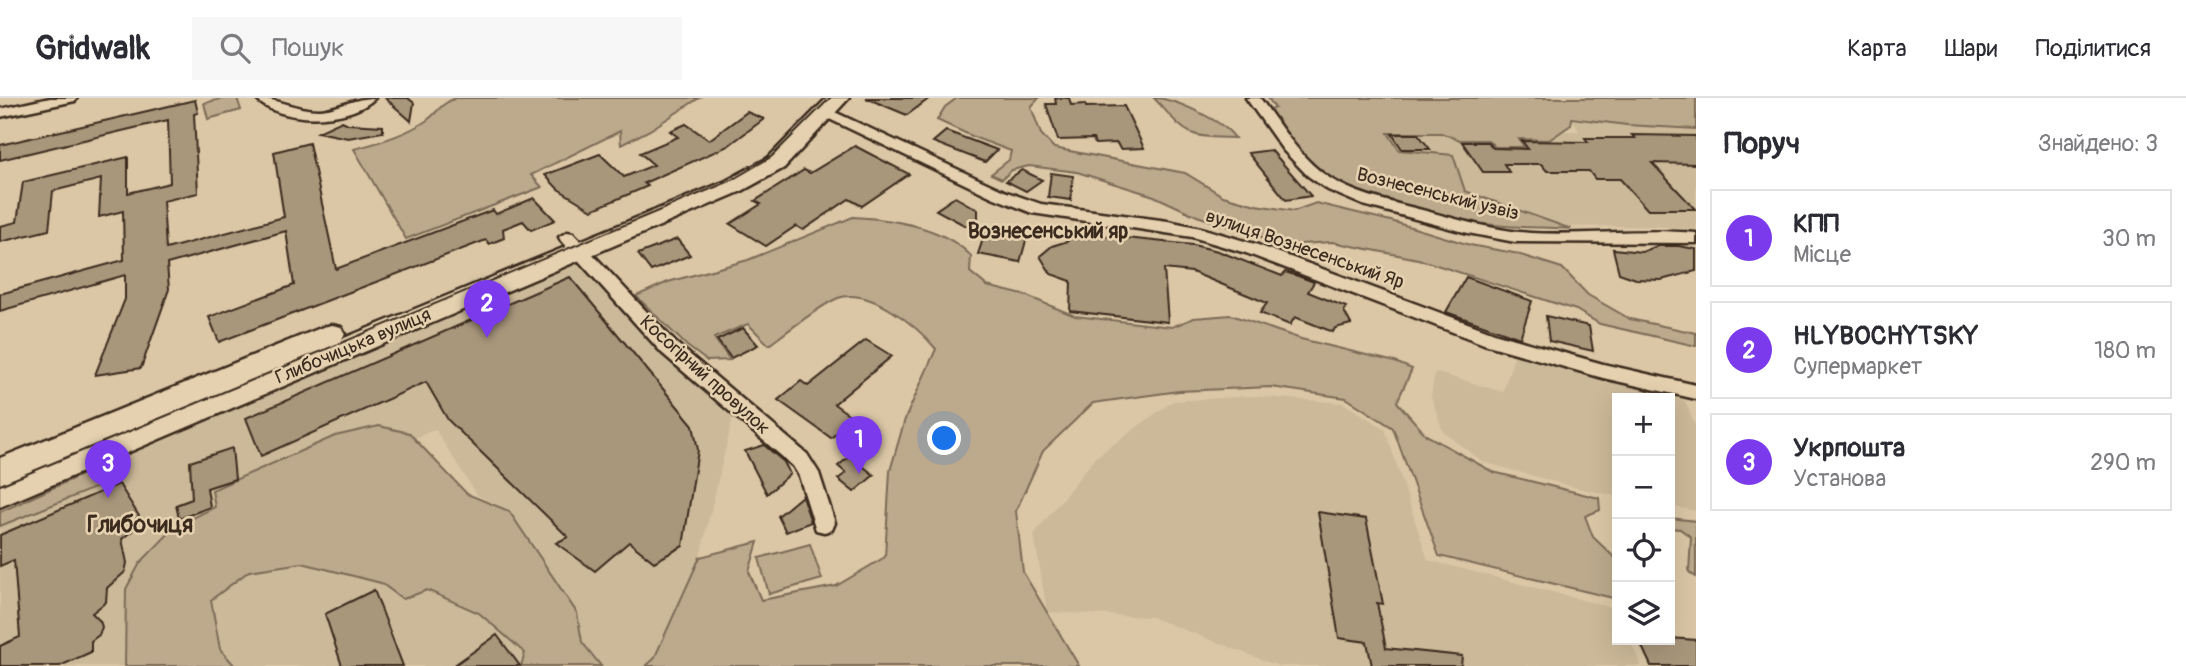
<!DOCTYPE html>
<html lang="uk">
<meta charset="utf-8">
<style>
body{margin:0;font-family:Pangolin,sans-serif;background:#f7f7f7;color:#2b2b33}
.controls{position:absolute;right:21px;bottom:21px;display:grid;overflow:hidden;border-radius:0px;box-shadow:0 7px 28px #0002}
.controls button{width:63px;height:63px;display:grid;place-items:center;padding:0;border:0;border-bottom:2px solid #e1e1e2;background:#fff;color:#2b2b33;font:35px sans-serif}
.you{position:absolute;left:945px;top:341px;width:24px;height:24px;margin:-18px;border:5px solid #fff;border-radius:50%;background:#1a73e8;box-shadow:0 0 0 10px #1a73e833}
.badge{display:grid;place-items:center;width:46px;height:46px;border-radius:50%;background:#7c3aed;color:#fff;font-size:23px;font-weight:700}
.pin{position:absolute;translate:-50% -58px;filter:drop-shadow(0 2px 4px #0008)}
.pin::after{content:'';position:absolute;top:37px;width:24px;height:21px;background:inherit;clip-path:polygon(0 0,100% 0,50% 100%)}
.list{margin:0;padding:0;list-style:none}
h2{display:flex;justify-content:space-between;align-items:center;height:91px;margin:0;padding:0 28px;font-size:30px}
h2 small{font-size:23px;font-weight:400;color:#7c7c81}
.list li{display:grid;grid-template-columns:46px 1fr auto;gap:21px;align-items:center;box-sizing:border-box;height:98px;margin:0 14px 14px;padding:0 14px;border:2px solid #e1e1e2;border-radius:0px}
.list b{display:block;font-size:26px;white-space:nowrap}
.list p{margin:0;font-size:23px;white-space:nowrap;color:#7c7c81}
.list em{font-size:23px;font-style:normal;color:#7c7c81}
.icon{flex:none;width:38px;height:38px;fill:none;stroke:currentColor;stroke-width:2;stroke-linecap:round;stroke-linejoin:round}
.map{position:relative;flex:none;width:1696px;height:568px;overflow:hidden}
header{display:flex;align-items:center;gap:42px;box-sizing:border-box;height:98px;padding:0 35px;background:#fff;border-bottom:2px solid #e1e1e2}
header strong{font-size:33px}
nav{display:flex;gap:38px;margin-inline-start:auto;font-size:24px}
.search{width:490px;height:63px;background:#f7f7f7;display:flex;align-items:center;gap:18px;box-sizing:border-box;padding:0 24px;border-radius:0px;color:#7c7c81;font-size:26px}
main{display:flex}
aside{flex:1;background:#fff}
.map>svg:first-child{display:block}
</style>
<header>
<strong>Gridwalk</strong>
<div class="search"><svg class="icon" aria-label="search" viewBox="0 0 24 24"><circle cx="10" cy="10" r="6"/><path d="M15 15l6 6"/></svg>Пошук</div>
<nav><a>Карта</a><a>Шари</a><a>Поділитися</a></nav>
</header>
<main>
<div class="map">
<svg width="1696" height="568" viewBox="0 0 1696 568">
<rect width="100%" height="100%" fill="#dbc7a6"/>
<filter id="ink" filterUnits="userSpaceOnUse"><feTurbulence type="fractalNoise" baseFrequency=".0143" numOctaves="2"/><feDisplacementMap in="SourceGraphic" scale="14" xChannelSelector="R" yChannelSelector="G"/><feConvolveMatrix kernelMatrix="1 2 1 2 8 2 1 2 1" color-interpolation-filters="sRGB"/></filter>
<g filter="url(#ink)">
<g fill="#ccb999">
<polygon points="1572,21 1696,26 1696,131 1651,128 1515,129 1483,124 1364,26 1486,33 1579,33"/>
<polygon points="577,161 735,310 700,459 654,561 646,568 601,568 582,544 577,515 509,413 477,397 435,331 161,458 211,502 249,473 302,465 381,485 403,501 427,492 479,515 526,555 521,568 0,568 0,401"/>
<polygon points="1514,258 1663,292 1685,303 1696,330 1696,413 1670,408 1670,300 1617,300 1617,398 1573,389 1483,364 1443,334 1431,298 1435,274 1503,294"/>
<polygon points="1251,298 1343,305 1385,331 1428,462 1617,511 1617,542 1630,542 1641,568 1410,568 1406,551 1368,545 1372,568 1278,568 1151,519 1047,514 1034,436 1096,359 1173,303"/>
</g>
<g fill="#bdaa8d" stroke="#7c6a56" stroke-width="2">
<polygon points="225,0 237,0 241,12 208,21 204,5"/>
<path d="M456 0H699L650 32 621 47 620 33 531 77 542 89 406 141 354 51C378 45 405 37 426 23 440 13 438 7 456 0Z"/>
<polygon points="957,0 1039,0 1031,9 1041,36 1054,50 1185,75 1223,98 1256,107 1294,113 1316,105 1391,123 1470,147 1514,155 1562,170 1588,197 1630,221 1696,235 1696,248 1600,226 1576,212 1418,161 1332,144 1285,147 1197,118 1154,98 1077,74 1029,68 1012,72 1002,81 991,76 1009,62 1011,53 976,40 937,22 945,9"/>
<path d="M1154 0C1173 0 1224 23 1235 40 1184 39 1188 37 1154 0Z"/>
<path d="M1268 0H1696V31L1627 27 1572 20 1571 27 1549 42 1519 41 1524 49H1495L1488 42H1460L1441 35H1388L1399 52 1453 57 1465 93 1571 131C1543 129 1513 130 1485 126 1445 121 1347 98 1317 73 1297 56 1282 32 1267 11L1275 10Z"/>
<path d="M853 119C892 121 943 128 971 158L970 174 987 188 1027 198 1075 218 1172 229 1194 220 1231 217 1301 241 1395 264 1412 271 1397 304 1426 337 1493 374 1599 400 1600 412 1585 418 1593 439 1617 462V501L1439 458 1393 330 1346 300 1271 289 1179 293 1093 305 1043 353 1016 413 1023 474 1079 568H646L654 561 700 459 758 444 749 474 761 502 836 488 885 459 890 373 905 321 936 251C917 228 870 189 838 200 822 206 784 236 769 247L748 226 714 240 730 262 707 263 687 248 636 198 668 184 748 162Z"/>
<polygon points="379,328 409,335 467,396 509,413 577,515 582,544 601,568 521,568 525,555 479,515 427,492 403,501 381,485 302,465 249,473 211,502 220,551 235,568 125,568 126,491 140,465 175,429 215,409 212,392 335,338"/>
<polygon points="105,366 112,383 0,428 0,414"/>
<polygon points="1670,420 1696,423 1696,479 1689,474 1691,439 1680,431 1670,430"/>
<polygon points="810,446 822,481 769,496 759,460"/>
</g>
<g fill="#a9977c" stroke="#3b2a1e" stroke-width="2">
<polygon points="385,0 408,0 414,5 411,23"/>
<polygon points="866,0 930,0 907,17"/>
<polygon points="1055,0 1069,0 1071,7 1085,6 1086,9 1124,8 1144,50 1120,51 1117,45 1095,46 1093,41 1058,42 1046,6 1056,6"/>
<polygon points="195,2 198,15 194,16 198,95 163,103 166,151 284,119 274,54 309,45 336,171 493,112 496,116 534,100 555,122 531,132 523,123 503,131 504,140 489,146 486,142 219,244 209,219 294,187 286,133 167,166 169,191 141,270 95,277 125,201 125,177 0,213 0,196 124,162 123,113 99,119 101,81 53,93 49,132 0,144 0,128 17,124 23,84 128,59 128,95 170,85 168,22 0,62 0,47"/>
<polygon points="747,14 764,21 728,48 644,85 648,88 592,112 558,91 545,77 600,56 624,79 654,67 640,55 678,39 670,33 686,26 709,42"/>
<polygon points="342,23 348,26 383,28 383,34 348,40 318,34"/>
<polygon points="946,33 997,52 985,64 933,44"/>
<polygon points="1392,36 1418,36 1430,51 1402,51"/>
<polygon points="1632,37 1696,38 1696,66 1652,65 1695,111 1647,111 1620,81 1595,81 1589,73 1547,73 1541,66 1504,66 1509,74 1483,74 1462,44 1488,44 1493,50 1528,51 1522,43 1588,44 1585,40 1635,40"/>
<polygon points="855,48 909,76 862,108 849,101 803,132 796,128 766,148 730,126 761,106 755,103 804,72 810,75"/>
<polygon points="1271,52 1311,98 1286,102 1248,55"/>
<polygon points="1022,72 1042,82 1026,93 1006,83"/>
<polygon points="1051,75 1073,78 1071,102 1048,99"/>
<polygon points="955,99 978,112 978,119 966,128 936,112"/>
<polygon points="986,132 1027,139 1020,164 978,156"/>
<polygon points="1068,134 1193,147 1218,153 1282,178 1285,174 1298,178 1314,184 1308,194 1346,209 1344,213 1351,226 1335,230 1333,234 1295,219 1290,227 1260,215 1267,205 1192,174 1164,171 1168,224 1070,213 1071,183 1051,176 1040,158 1052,148 1068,143"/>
<polygon points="677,141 690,157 651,173 638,156"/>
<polygon points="1657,148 1678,148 1696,151 1696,173 1661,182 1636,181 1619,175 1613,151 1642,154"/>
<polygon points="570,179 693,327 698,352 683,448 654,464 629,444 595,473 556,445 568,439 448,322 426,284 261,358 246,320"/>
<polygon points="1466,179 1532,203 1520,240 1446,214"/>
<polygon points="1546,218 1589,228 1593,253 1549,243"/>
<polygon points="743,230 758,247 731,260 717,242"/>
<polygon points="866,242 892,258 834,306 854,320 831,340 778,302 801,283 808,288"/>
<polygon points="764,347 784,364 790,376 767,396 745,353"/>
<polygon points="232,350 235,381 207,390 210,409 179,421 176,407 192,401 190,364"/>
<polygon points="850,358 874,377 854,394 838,381 846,375 838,368"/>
<polygon points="119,386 139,418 132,433 122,441 127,465 125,474 107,490 106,504 92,515 100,523 102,529 99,537 91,543 91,554 60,568 0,568 0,548 20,539 14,462 0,468 0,437"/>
<polygon points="802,398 811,424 786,434 778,418"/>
<polygon points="1318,414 1366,421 1383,506 1377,505 1386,550 1462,558 1461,568 1372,568 1367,544 1339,540"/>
<polygon points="374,492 403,568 342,568 325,516"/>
<polygon points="497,537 520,568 453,568"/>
<polygon points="1670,540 1696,542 1696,568 1651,568 1639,542 1670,542"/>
</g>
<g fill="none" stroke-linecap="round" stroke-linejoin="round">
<g stroke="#3b2a1e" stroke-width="5">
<g id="street">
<polygon points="50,0 77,0 75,3 0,19 0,11"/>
<path d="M255 0C278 0 298 13 321 12 341 10 353 0 375 0 350 25 280 27 255 0Z"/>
<path d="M1246 0H1260C1279 26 1296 54 1321 74 1347 94 1379 101 1410 109 1450 119 1489 132 1530 135 1586 138 1641 130 1696 135V145L1515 144 1468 135 1363 107 1328 92 1308 78 1283 52Z"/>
<polygon points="826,10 1004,93 1041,106 1168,123 1201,130 1258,147 1497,236 1603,266 1696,287 1696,301 1603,280 1484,246 1246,155 1192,139 1032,115 992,99 821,17 819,14"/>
<polygon points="567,134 573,135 676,245 807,356 819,375 835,425 832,432 824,434 816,432 799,378 793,368 662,255 561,143 559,139"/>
</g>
</g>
<g stroke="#3b2a1e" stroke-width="5">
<polygon id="secondary" points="827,0 849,0 784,70 742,93 0,409 0,360 323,229 332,227 341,229 345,236 342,241 726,83 768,60"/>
</g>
<use href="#street" fill="#e5d1af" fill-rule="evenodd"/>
<use href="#secondary" fill="#e5d1af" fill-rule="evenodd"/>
<polyline stroke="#3b2a1e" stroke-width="2" points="0,387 730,83 771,59 830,0"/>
</g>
</g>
<g text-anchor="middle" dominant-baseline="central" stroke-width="5" stroke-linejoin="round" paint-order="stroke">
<g font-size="19" fill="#3b2a1e" stroke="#e5d1af">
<text transform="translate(1438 96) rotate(14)">Вознесенський узвіз</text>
<text transform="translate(1305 151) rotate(19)">вулиця Вознесенський Яр</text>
<text transform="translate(353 248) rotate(-23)">Глибочицька вулиця</text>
<text transform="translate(705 277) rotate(42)">Косогірний провулок</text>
</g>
<g font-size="21" font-weight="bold" fill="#3b2a1e" stroke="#e5d1af">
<text x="1048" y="133">Вознесенський яр</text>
</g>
<g font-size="23" font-weight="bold" fill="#3b2a1e" stroke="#e5d1af">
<text x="140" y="426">Глибочиця</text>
</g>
</g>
</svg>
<div class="controls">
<button>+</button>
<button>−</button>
<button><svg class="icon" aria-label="locate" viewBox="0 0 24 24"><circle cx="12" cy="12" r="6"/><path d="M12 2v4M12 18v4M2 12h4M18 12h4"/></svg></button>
<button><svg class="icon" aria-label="layers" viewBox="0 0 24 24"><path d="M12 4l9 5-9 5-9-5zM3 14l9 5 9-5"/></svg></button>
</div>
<div class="you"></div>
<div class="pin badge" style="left:859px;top:376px">1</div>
<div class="pin badge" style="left:487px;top:240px">2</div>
<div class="pin badge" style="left:108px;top:400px">3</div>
</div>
<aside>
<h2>Поруч<small>Знайдено: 3</small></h2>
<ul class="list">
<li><span class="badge">1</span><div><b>КПП</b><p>Місце</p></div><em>30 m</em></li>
<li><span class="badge">2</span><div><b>HLYBOCHYTSKY</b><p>Супермаркет</p></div><em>180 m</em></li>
<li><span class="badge">3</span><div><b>Укрпошта</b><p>Установа</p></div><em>290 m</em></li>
</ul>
</aside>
</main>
